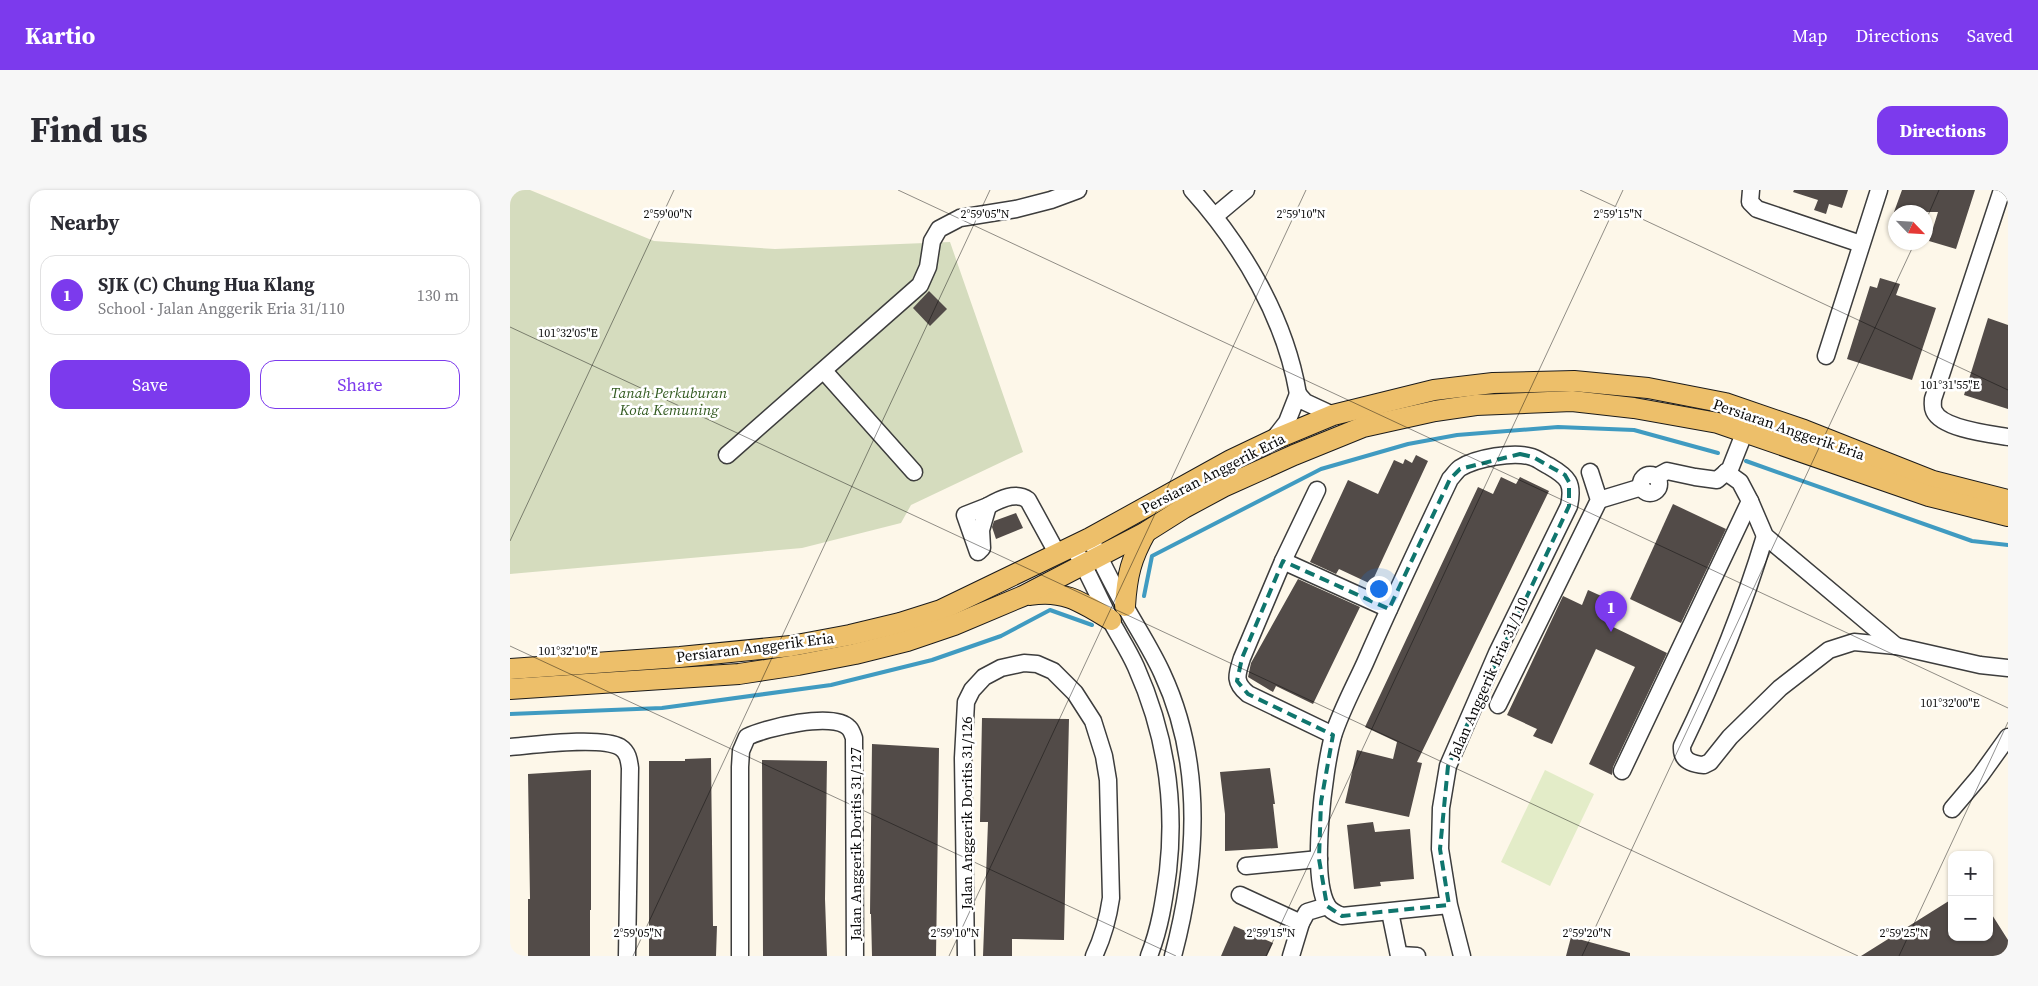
<!DOCTYPE html>
<meta charset="utf-8">
<style>
body{margin:0;font-family:"Source Serif 4",serif;background:#f7f7f7;color:#2b2b33}
.controls{position:absolute;right:15px;bottom:15px;display:grid;overflow:hidden;border-radius:10px;box-shadow:0 1px 4px #0004}
.controls button{width:45px;height:45px;display:grid;place-items:center;padding:0;border:0;border-bottom:1px solid #e1e1e2;background:#fff;color:#2b2b33;font:25px sans-serif}
.compass{position:absolute;left:1378px;top:15px;width:45px;height:45px;border-radius:50%;background:#fff;box-shadow:0 1px 4px #0004;rotate:115deg}
.you{position:absolute;left:868px;top:398px;width:18px;height:18px;margin:-12px;border:4px solid #fff;border-radius:50%;background:#1a73e8;box-shadow:0 0 0 8px #1a73e833}
.badge{display:grid;place-items:center;width:32px;height:32px;border-radius:50%;background:#7c3aed;color:#fff;font-size:16px;font-weight:700}
.pin{position:absolute;translate:-50% -41px;filter:drop-shadow(0 1px 2px #0008)}
.pin::after{content:'';position:absolute;top:26px;width:18px;height:15px;background:inherit;clip-path:polygon(0 0,100% 0,50% 100%)}
.list{margin:0;padding:0;list-style:none}
h2{display:flex;justify-content:space-between;align-items:center;height:65px;margin:0;padding:0 20px;font-size:21px}
h2 small{font-size:16px;font-weight:400;color:#7c7c81}
.list li{display:grid;grid-template-columns:32px 1fr auto;gap:15px;align-items:center;box-sizing:border-box;height:80px;margin:0 10px 10px;padding:0 10px;border:1px solid #e1e1e2;border-radius:15px}
.list b{display:block;font-size:19px;white-space:nowrap}
.list p{margin:0;font-size:16px;white-space:nowrap;color:#7c7c81}
.list em{font-size:16px;font-style:normal;color:#7c7c81}
.actions{display:flex;gap:10px;padding:15px 20px}
.actions a{flex:1;padding:11px 0;border:1px solid #7c3aed;border-radius:15px;text-align:center;font-size:18px;color:#7c3aed}
.actions .main{background:#7c3aed;color:#fff}
.map{position:relative;flex:none;width:1498px;height:766px;overflow:hidden;border-radius:15px}
header{display:flex;align-items:center;gap:30px;box-sizing:border-box;height:70px;padding:0 25px;background:#7c3aed;color:#fff}
header strong{font-size:24px}
nav{display:flex;gap:28px;margin-inline-start:auto;font-size:18px}
.intro{display:flex;align-items:center;justify-content:space-between;box-sizing:border-box;height:120px;padding:0 30px}
h1{margin:0;font-size:35px}
.button{padding:12px 22px;border-radius:15px;background:#7c3aed;color:#fff;font-size:18px;font-weight:700}
main{display:flex;gap:30px;padding:0 30px}
aside{flex:1;background:#fff;border-radius:15px;box-shadow:0 1px 4px #0004}
.map>svg:first-child{display:block}
</style>
<header>
<strong>Kartio</strong>
<nav><a>Map</a><a>Directions</a><a>Saved</a></nav>
</header>
<div class="intro"><h1>Find us</h1><a class="button">Directions</a></div>
<main>
<aside>
<h2>Nearby<small></small></h2>
<ul class="list">
<li><span class="badge">1</span><div><b>SJK (C) Chung Hua Klang</b><p>School · Jalan Anggerik Eria 31/110</p></div><em>130 m</em></li>
</ul>
<div class="actions"><a class="main">Save</a><a>Share</a></div>
</aside>
<div class="map">
<svg width="1498" height="766" viewBox="0 0 1498 766">
<rect width="100%" height="100%" fill="#fdf7e9"/>
<polygon fill="#d5dcbe" points="0,0 20,0 144,51 265,59 440,52 513,262 401,315 391,333 292,358 0,384"/>
<polygon fill="#e3ecc8" points="1035,580 1084,604 1040,696 991,672"/>
<g fill="none" stroke-linecap="round" stroke-linejoin="round">
<g stroke="#409bc1" stroke-width="4">
<polyline points="1236,271 1462,351 1498,355"/>
<polyline points="634,406 642,366 811,279 898,254 947,245 1048,237 1124,240 1208,263"/>
<polyline points="0,524 152,518 321,495 422,470 491,446 540,420 582,435"/>
</g>
</g>
<g fill="#524b48">
<polygon points="1284,0 1338,0 1332,18 1319,14 1316,24 1304,20 1308,10 1283,2"/>
<polygon points="1392,0 1465,0 1446,59 1419,51 1428,22 1384,22"/>
<polygon points="1370,88 1390,94 1386,105 1426,118 1402,190 1337,169 1360,96 1367,98"/>
<polygon points="419,101 437,119 420,136 403,118"/>
<polygon points="1478,128 1498,135 1498,219 1454,205"/>
<polygon points="906,265 918,271 861,394 829,379 826,384 800,372 838,290 868,304 884,270 893,274 895,269 902,273"/>
<polygon points="991,287 1006,294 1010,287 1039,301 907,572 912,573 899,627 835,613 847,560 883,569 887,552 855,537 968,297 983,304"/>
<polygon points="1163,314 1216,339 1171,433 1120,409"/>
<polygon points="506,323 513,338 486,349 482,337 484,331"/>
<polygon points="788,389 850,417 803,514 766,496 763,502 738,487 741,473"/>
<polygon points="1078,400 1098,409 1091,424 1100,428 1097,434 1157,463 1103,577 1102,585 1079,574 1125,477 1086,459 1042,554 1023,546 1027,539 997,525 1053,406 1072,415"/>
<polygon points="472,528 559,529 554,750 502,749 502,766 473,766 478,632 470,632"/>
<polygon points="362,554 429,558 426,766 362,766 361,724 360,724"/>
<polygon points="201,568 203,736 207,736 206,766 139,766 139,571 175,571 175,569"/>
<polygon points="252,570 317,571 315,709 317,766 253,766"/>
<polygon points="760,578 765,614 763,614 768,658 715,661 715,624 710,582"/>
<polygon points="81,580 81,720 80,720 80,766 18,766 18,709 20,709 18,584"/>
<polygon points="863,632 865,642 900,639 904,689 870,692 871,696 844,699 837,635"/>
<polygon points="1442,709 1442,747 1479,747 1479,720 1498,750 1498,766 1351,766"/>
<polygon points="724,736 763,753 757,766 711,766"/>
<polygon points="1061,747 1120,763 1120,766 1056,766"/>
</g>
<g fill="none" stroke-linecap="round" stroke-linejoin="round">
<g stroke="#3d3d3d" stroke-width="19">
<g id="minor">
<path d="M682 0C733 57 775 128 788 204"/>
<polyline points="1241,0 1240,12 1247,19 1351,54"/>
<path d="M1492 0 1423 209C1423 212 1422 217 1424 221 1432 239 1480 244 1498 247"/>
<polyline points="705,26 736,0"/>
<polyline points="1316,166 1369,0"/>
<polyline points="314,181 404,282"/>
<polyline points="763,250 777,232 788,204 795,212 823,225"/>
<polyline points="217,265 410,95 418,77 422,51 429,39 450,28 506,19 541,10 568,0"/>
<circle cx="1140" cy="294" r="9"/>
<polyline points="1146,287 1157,281 1185,287 1207,290 1220,279 1235,241"/>
<path d="M807 300 773 371 732 468C727 484 723 492 738 504L823 545"/>
<polyline points="1089,310 1132,297"/>
<polyline points="1240,311 1255,346 1386,456"/>
<polygon points="478,316 471,340 472,358 468,362 455,325"/>
<path d="M478 316C490 309 506 301 518 310L547 363"/>
<path d="M1255 346C1233 419 1205 488 1172 556 1171 570 1181 574 1194 575L1200 572 1220 547 1270 498 1319 460 1344 452 1386 456 1470 475 1498 478"/>
<path d="M580 348C591 371 602 394 615 416 627 438 641 459 652 483 694 573 688 672 663 766"/>
<path d="M563 356C577 380 588 406 601 431 609 446 619 461 626 477 655 542 666 610 658 681 654 711 650 738 639 766"/>
<polyline points="773,371 879,419"/>
<polyline points="988,515 1089,310 1080,282"/>
<path d="M0 557C24 555 91 546 110 557 118 562 119 570 120 578L117 766"/>
<polyline points="1112,581 1240,311 1230,292 1216,282"/>
<polyline points="1442,619 1470,586 1498,547"/>
<polyline points="736,676 809,669"/>
<polyline points="730,705 791,733"/>
<path d="M939 715 832 726C827 724 820 721 817 715 800 685 814 580 823 546 830 523 845 495 855 473 882 411 911 350 940 289 943 286 946 281 950 278 966 268 1004 261 1022 267 1028 269 1033 273 1039 276 1058 287 1064 293 1059 316L987 463 938 576 931 618 930 659 939 715 952 766"/>
<polyline points="880,722 889,766"/>
<polyline points="890,765 907,766"/>
<path d="M230 766V577L231 561 237 547C255 538 324 521 339 538 341 540 343 545 344 548L345 766"/>
<path d="M456 766 453 568 456 512 462 500 474 487 491 478 514 473 527 474 543 481 565 503 583 531 594 566 598 590 601 708C598 729 593 747 584 766"/>
<polyline points="781,766 791,733 797,722 817,716"/>
</g>
</g>
<g stroke="#1b1b1b" stroke-width="22">
<g id="major">
<path d="M520 405C554 399 573 413 601 430"/>
<path d="M615 416C617 385 621 369 636 342"/>
<polyline points="0,479 170,467 281,456 340,445 390,433 431,420 580,348 721,270 763,250 823,225 924,200 983,193 1064,191 1138,198 1215,213 1294,240 1423,291 1498,310"/>
<polyline points="0,499 229,484 288,475 345,464 397,451 444,435 513,406 636,342 674,318 713,297 784,265 853,237 925,221 966,215 1062,211 1124,218 1208,233 1419,306 1498,326"/>
</g>
</g>
<use href="#minor" stroke="#fff" stroke-width="16"/>
<use href="#major" stroke="#edbf6a" stroke-width="20"/>
</g>
<path fill="none" stroke="#0f766e" stroke-width="4" stroke-dasharray="10 6" stroke-linejoin="round" d="M1010 264 1023 267 1055 285 1059 292V316L938 576 930 659 939 715 832 726 817 716 809 669 811 612 823 545 738 504 727 491 732 468 773 371 879 419 940 289 950 279Z"/>
<path fill="none" stroke="#0a0a0a" stroke-width="1" stroke-opacity="0.45" d="M388 0 1498 518M1070 0 1498 200M1416 30 1429 0M0 137 1348 766M0 351 164 0M0 456 666 766M123 766 480 0M439 766 796 0M756 766 1113 0M1072 766 1405 52M1389 766 1498 532"/>
<g text-anchor="middle" dominant-baseline="central" stroke-width="5" stroke-linejoin="round" paint-order="stroke">
<g font-size="15" font-style="italic" fill="#335b21" stroke="#fff">
<text x="159" y="202">Tanah Perkuburan<tspan x="159" dy="17">Kota Kemuning</tspan></text>
</g>
<g font-size="15" fill="#0a0a0a" stroke="#fff">
<text transform="translate(1279 239) rotate(19)">Persiaran Anggerik Eria</text>
<text transform="translate(703 283) rotate(-27)">Persiaran Anggerik Eria</text>
<text transform="translate(245 457) rotate(-7)">Persiaran Anggerik Eria</text>
<text transform="translate(978 488) rotate(-66)">Jalan Anggerik Eria 31/110</text>
<text transform="translate(456 623) rotate(-90)">Jalan Anggerik Doritis 31/126</text>
<text transform="translate(345 654) rotate(-90)">Jalan Anggerik Doritis 31/127</text>
</g>
</g>
<g font-size="12" text-anchor="middle" fill="#0a0a0a" stroke="#fff" stroke-width="5" stroke-linejoin="round" paint-order="stroke">
<text x="158" y="28">2°59'00"N</text>
<text x="475" y="28">2°59'05"N</text>
<text x="791" y="28">2°59'10"N</text>
<text x="1108" y="28">2°59'15"N</text>
<text x="58" y="147">101°32'05"E</text>
<text x="1440" y="199">101°31'55"E</text>
<text x="58" y="465">101°32'10"E</text>
<text x="1440" y="517">101°32'00"E</text>
<text x="128" y="747">2°59'05"N</text>
<text x="445" y="747">2°59'10"N</text>
<text x="761" y="747">2°59'15"N</text>
<text x="1077" y="747">2°59'20"N</text>
<text x="1394" y="747">2°59'25"N</text>
</g>
</svg>
<div class="controls">
<button>+</button>
<button>−</button>
</div>
<svg class="compass" viewBox="-18 -18 36 36"><path d="M0-13l5 13h-10z" fill="#e53935"/><path d="M0 13l5-13h-10z" fill="#7c7c81"/></svg>
<div class="you"></div>
<div class="pin badge" style="left:1101px;top:442px">1</div>
</div>
</main>
